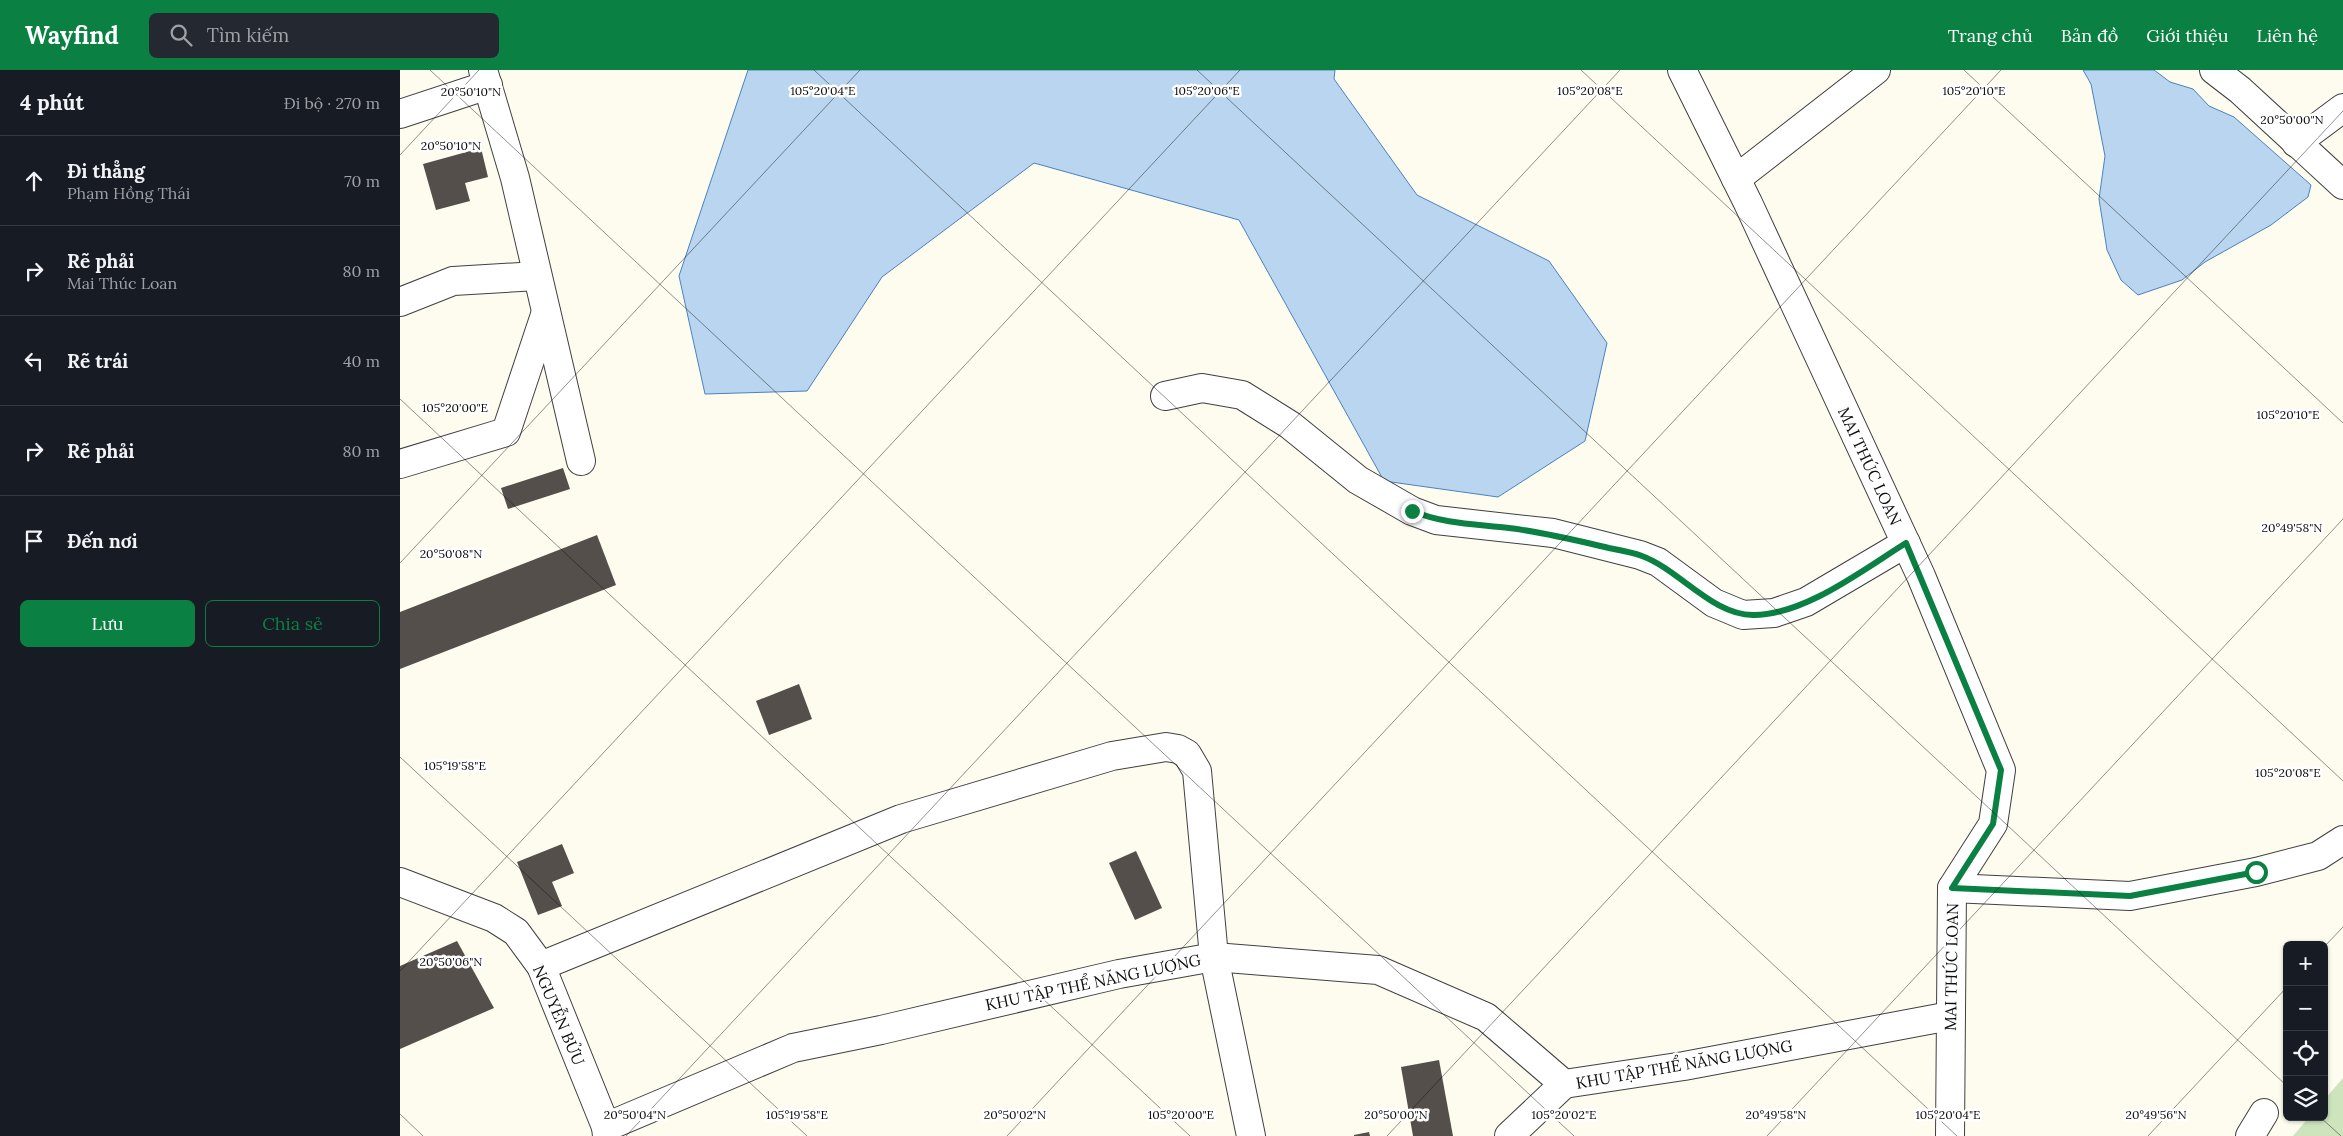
<!DOCTYPE html>
<html lang="vi">
<meta charset="utf-8">
<style>
body{margin:0;font-family:Lora,serif;background:#242831;color:#f1f3f6}
.controls{position:absolute;right:15px;bottom:15px;display:grid;overflow:hidden;border-radius:8px;box-shadow:0 1px 4px #0004}
.controls button{width:45px;height:45px;display:grid;place-items:center;padding:0;border:0;border-bottom:1px solid #363941;background:#171b24;color:#f1f3f6;font:25px sans-serif}
.stop{position:absolute;width:15px;height:15px;margin:-11px;border:4px solid #0b8043;border-radius:50%;background:#fff}
.stop.end{background:#0b8043;border-color:#fff;box-shadow:0 1px 5px #0008}
.list{margin:0;padding:0;list-style:none}
h2{display:flex;justify-content:space-between;align-items:center;height:65px;margin:0;padding:0 20px;font-size:21px}
h2 small{font-size:16px;font-weight:400;color:#9ea1a6}
.list li{display:grid;grid-template-columns:32px 1fr auto;gap:15px;align-items:center;box-sizing:border-box;height:90px;padding:0 20px;border-top:1px solid #363941}
.list b{display:block;font-size:19px;white-space:nowrap}
.list p{margin:0;font-size:16px;white-space:nowrap;color:#9ea1a6}
.list em{font-size:16px;font-style:normal;color:#9ea1a6}
.actions{display:flex;gap:10px;padding:15px 20px}
.actions a{flex:1;padding:11px 0;border:1px solid #0b8043;border-radius:8px;text-align:center;font-size:18px;color:#0b8043}
.actions .main{background:#0b8043;color:#fff}
.icon{flex:none;width:28px;height:28px;fill:none;stroke:currentColor;stroke-width:2;stroke-linecap:round;stroke-linejoin:round}
.map{position:relative;flex:none;width:1943px;height:1066px;overflow:hidden}
header{display:flex;align-items:center;gap:30px;box-sizing:border-box;height:70px;padding:0 25px;background:#0b8043;color:#fff}
header strong{font-size:24px}
nav{display:flex;gap:28px;margin-inline-start:auto;font-size:18px}
.search{width:350px;height:45px;background:#242831;display:flex;align-items:center;gap:12px;box-sizing:border-box;padding:0 18px;border-radius:8px;color:#9ea1a6;font-size:19px}
main{display:flex}
aside{flex:1;background:#171b24}
.map>svg:first-child{display:block}
</style>
<header>
<strong>Wayfind</strong>
<div class="search"><svg class="icon" aria-label="search" viewBox="0 0 24 24"><circle cx="10" cy="10" r="6"/><path d="M15 15l6 6"/></svg>Tìm kiếm</div>
<nav><a>Trang chủ</a><a>Bản đồ</a><a>Giới thiệu</a><a>Liên hệ</a></nav>
</header>
<main>
<aside>
<h2>4 phút<small>Đi bộ · 270 m</small></h2>
<ul class="list">
<li><svg class="icon" aria-label="ahead" viewBox="0 0 24 24"><path d="M12 20V5M6 11l6-6 6 6"/></svg><div><b>Đi thẳng</b><p>Phạm Hồng Thái</p></div><em>70 m</em></li>
<li><svg class="icon" aria-label="right" viewBox="0 0 24 24"><path d="M7 20v-9h11M14 6l5 5-5 5"/></svg><div><b>Rẽ phải</b><p>Mai Thúc Loan</p></div><em>80 m</em></li>
<li><svg class="icon" aria-label="left" viewBox="0 0 24 24"><path d="M17 20v-9H6M10 6l-5 5 5 5"/></svg><div><b>Rẽ trái</b></div><em>40 m</em></li>
<li><svg class="icon" aria-label="right" viewBox="0 0 24 24"><path d="M7 20v-9h11M14 6l5 5-5 5"/></svg><div><b>Rẽ phải</b></div><em>80 m</em></li>
<li><svg class="icon" aria-label="arrive" viewBox="0 0 24 24"><path d="M6 21V4h12l-3 4 3 4H6"/></svg><div><b>Đến nơi</b></div></li>
</ul>
<div class="actions"><a class="main">Lưu</a><a>Chia sẻ</a></div>
</aside>
<div class="map">
<svg width="1943" height="1066" viewBox="0 0 1943 1066">
<rect width="100%" height="100%" fill="#fdfcef"/>
<polygon fill="#cde4bd" points="1943,1008 1943,1066 1893,1066 1909,1047 1924,1047 1924,1030"/>
<g fill="#b9d5ef" stroke="#4983bd">
<polygon points="348,0 935,0 934,9 1017,125 1149,191 1207,273 1185,371 1098,427 984,411 839,150 634,93 482,207 407,321 305,324 279,206"/>
<polygon points="1683,0 1754,0 1770,12 1793,19 1809,36 1834,47 1911,115 1908,127 1871,155 1805,192 1782,210 1738,225 1721,210 1707,180 1699,129 1705,86 1691,14"/>
</g>
<g fill="#544f4b">
<polygon points="81,78 88,107 65,113 70,131 36,140 23,94"/>
<polygon points="163,398 170,419 108,439 101,418"/>
<polygon points="197,465 216,515 0,599 0,542"/>
<polygon points="399,614 412,649 369,665 356,631"/>
<polygon points="162,774 174,803 152,812 162,836 138,845 117,792"/>
<polygon points="736,781 762,838 735,850 709,793"/>
<polygon points="57,871 94,938 0,979 0,896"/>
<polygon points="1039,990 1053,1066 1013,1066 1001,997"/>
<polygon points="969,1062 970,1066 954,1066 954,1065"/>
</g>
<g fill="none" stroke-linecap="round" stroke-linejoin="round">
<g stroke="#404040" stroke-width="30">
<g id="minor">
<polyline points="83,0 115,108 181,391"/>
<polyline points="1282,0 1348,133 1521,506 1601,700 1593,754 1552,818 1550,1066"/>
<polyline points="1814,0 1840,20 1943,115"/>
<polyline points="0,44 88,15"/>
<polyline points="1896,73 1943,38"/>
<polyline points="1336,109 1476,0"/>
<polyline points="0,232 53,211 137,206"/>
<polyline points="765,326 802,318 842,325 890,355 958,410 1012,441 1036,450 1153,463 1240,485 1258,492 1314,533 1343,545 1374,543 1406,532 1506,473"/>
<polyline points="0,394 106,362 146,242"/>
<polyline points="0,812 94,848 116,862 141,896 206,1057 207,1066"/>
<polyline points="1552,818 1730,826 1856,802 1918,786 1943,770"/>
<polyline points="141,896 501,749 712,686 766,677 778,679 787,684 797,701 814,887 851,1066"/>
<polyline points="206,1057 393,978 481,960 719,904 814,887 978,900 1086,947 1164,1014 1284,996 1550,946"/>
<polyline points="1109,1066 1164,1014"/>
<polyline points="1850,1066 1864,1043"/>
</g>
</g>
<use href="#minor" stroke="#fff" stroke-width="28"/>
</g>
<g fill="none" stroke-linecap="round" stroke-linejoin="round">
<path stroke="#0b8043" stroke-width="6" d="M1012 441C1044 454 1075 454 1109 458 1143 462 1175 470 1209 478 1220 480 1232 482 1242 486 1280 500 1313 546 1354 545 1405 545 1464 499 1506 473L1601 700 1593 754 1552 818 1730 826 1856 802"/>
</g>
<path fill="none" stroke="#0d0d0d" stroke-width="1" stroke-opacity="0.45" d="M30 0 1174 1066M414 0 1557 1066M797 0 1887 1016M1181 0 1943 711M1564 0 1943 353M0 85 79 0M0 329 790 1066M0 493 460 0M0 687 407 1066M1924 877 1943 857M0 901 840 0M0 1044 23 1066M1920 1047 1941 1066M226 1066 1220 0M607 1066 1601 0M987 1066 1943 41M1367 1066 1943 449M1748 1066 1887 917"/>
<g text-anchor="middle" dominant-baseline="central" stroke-width="5" stroke-linejoin="round" paint-order="stroke">
<g font-size="16" fill="#0d0d0d" stroke="#fff">
<text transform="translate(1470 396) rotate(65)">MAI THÚC LOAN</text>
<text transform="translate(1551 897) rotate(-89)">MAI THÚC LOAN</text>
<text transform="translate(693 912) rotate(-12)">KHU TẬP THỂ NĂNG LƯỢNG</text>
<text transform="translate(159 945) rotate(67)">NGUYỄN BỬU</text>
<text transform="translate(1284 994) rotate(-10)">KHU TẬP THỂ NĂNG LƯỢNG</text>
</g>
</g>
<g font-size="12" text-anchor="middle" fill="#0d0d0d" stroke="#fff" stroke-width="5" stroke-linejoin="round" paint-order="stroke">
<text x="423" y="25">105°20'04"E</text>
<text x="807" y="25">105°20'06"E</text>
<text x="1190" y="25">105°20'08"E</text>
<text x="1574" y="25">105°20'10"E</text>
<text x="71" y="26">20°50'10"N</text>
<text x="1892" y="54">20°50'00"N</text>
<text x="51" y="80">20°50'10"N</text>
<text x="55" y="342">105°20'00"E</text>
<text x="1888" y="349">105°20'10"E</text>
<text x="1892" y="462">20°49'58"N</text>
<text x="51" y="488">20°50'08"N</text>
<text x="55" y="700">105°19'58"E</text>
<text x="1888" y="707">105°20'08"E</text>
<text x="51" y="896">20°50'06"N</text>
<text x="235" y="1049">20°50'04"N</text>
<text x="615" y="1049">20°50'02"N</text>
<text x="996" y="1049">20°50'00"N</text>
<text x="1376" y="1049">20°49'58"N</text>
<text x="1756" y="1049">20°49'56"N</text>
<text x="397" y="1049">105°19'58"E</text>
<text x="781" y="1049">105°20'00"E</text>
<text x="1164" y="1049">105°20'02"E</text>
<text x="1548" y="1049">105°20'04"E</text>
</g>
</svg>
<div class="controls">
<button>+</button>
<button>−</button>
<button><svg class="icon" aria-label="locate" viewBox="0 0 24 24"><circle cx="12" cy="12" r="6"/><path d="M12 2v4M12 18v4M2 12h4M18 12h4"/></svg></button>
<button><svg class="icon" aria-label="layers" viewBox="0 0 24 24"><path d="M12 4l9 5-9 5-9-5zM3 14l9 5 9-5"/></svg></button>
</div>
<div class="stop" style="left:1856px;top:802px"></div>
<div class="stop end" style="left:1012px;top:441px"></div>
</div>
</main>
